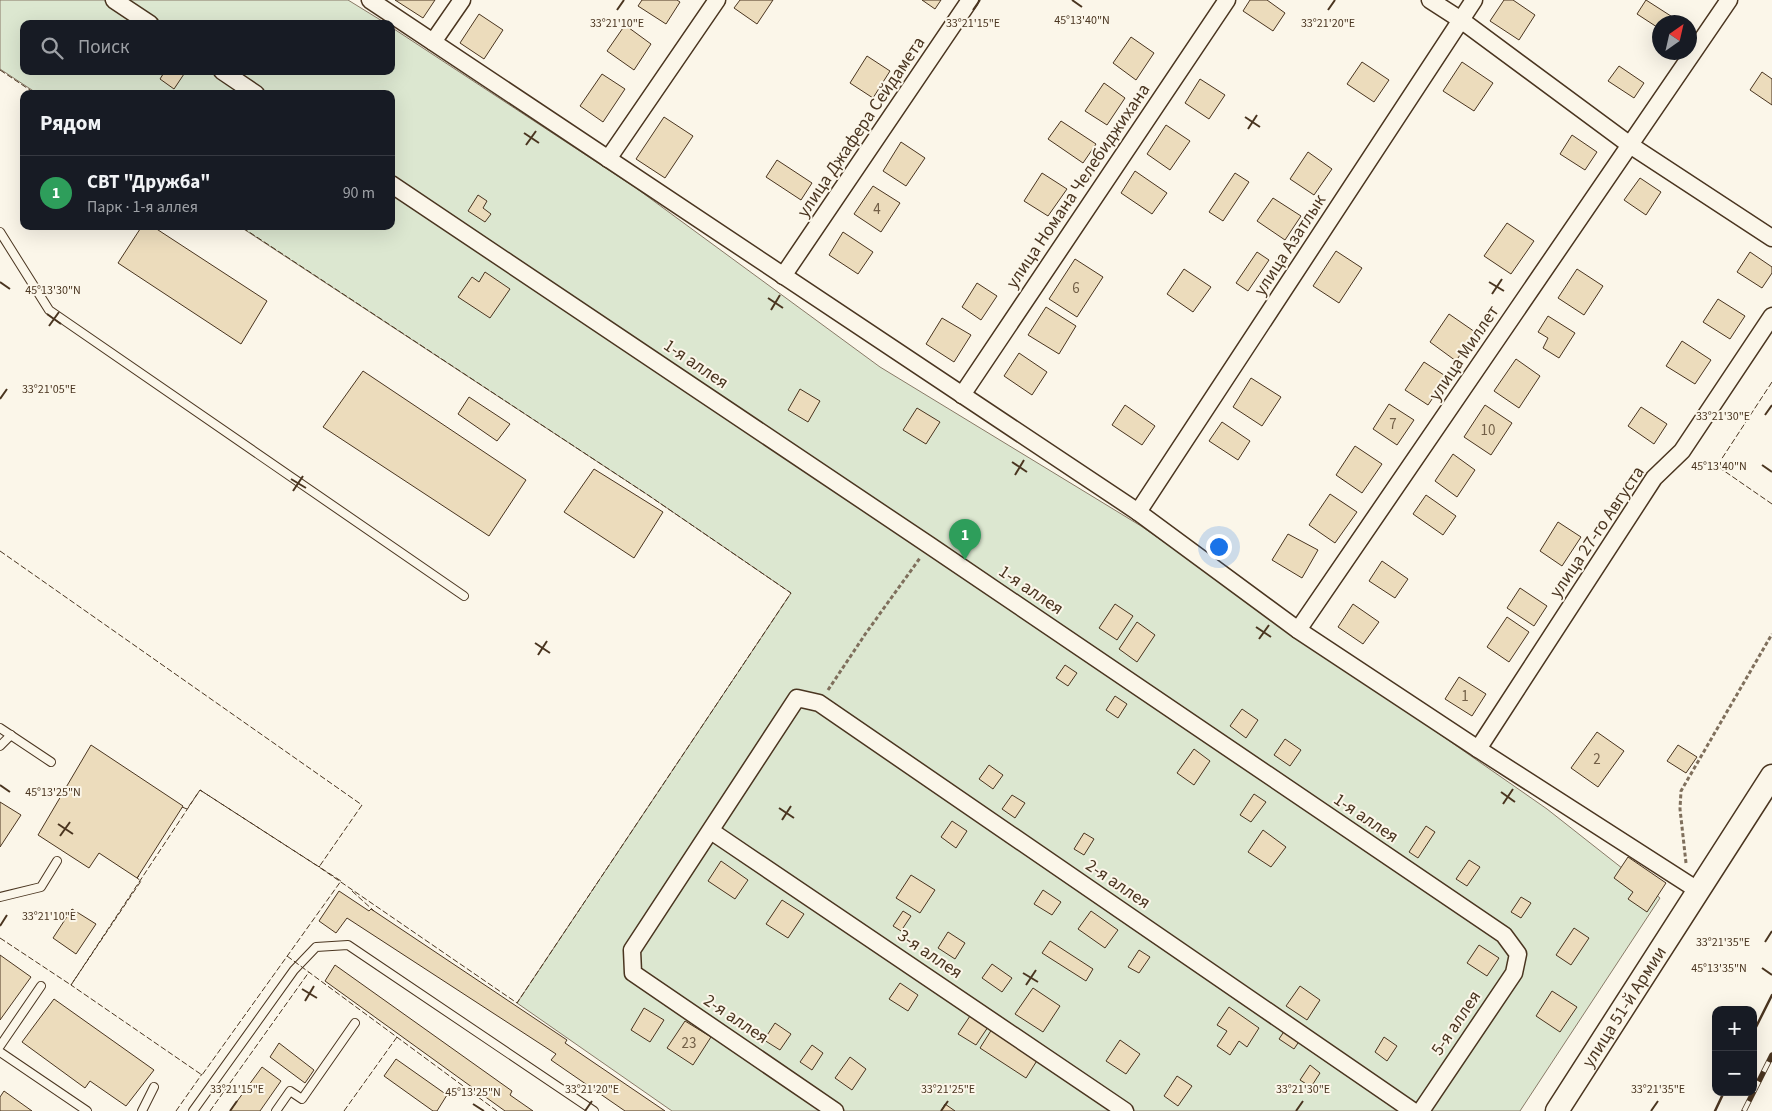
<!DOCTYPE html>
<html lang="ru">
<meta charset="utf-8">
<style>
body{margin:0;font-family:"Source Sans 3",sans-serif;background:#20242c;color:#f1f3f6}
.controls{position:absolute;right:15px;bottom:15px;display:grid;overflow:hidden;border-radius:10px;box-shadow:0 5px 20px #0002}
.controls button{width:45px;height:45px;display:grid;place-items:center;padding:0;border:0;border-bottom:1px solid #363941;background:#171b24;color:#f1f3f6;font:25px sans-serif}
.compass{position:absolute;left:1652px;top:15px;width:45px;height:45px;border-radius:50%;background:#171b24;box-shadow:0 5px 20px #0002;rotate:34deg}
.you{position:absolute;left:1218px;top:546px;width:18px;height:18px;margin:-12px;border:4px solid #fff;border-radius:50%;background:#1a73e8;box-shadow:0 0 0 8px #1a73e833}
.badge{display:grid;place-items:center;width:32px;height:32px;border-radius:50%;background:#c62828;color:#fff;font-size:16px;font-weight:700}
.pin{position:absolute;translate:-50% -41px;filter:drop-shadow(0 1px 2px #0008)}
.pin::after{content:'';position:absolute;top:26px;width:18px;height:15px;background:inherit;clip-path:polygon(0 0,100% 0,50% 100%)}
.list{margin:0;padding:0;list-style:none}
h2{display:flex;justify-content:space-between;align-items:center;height:65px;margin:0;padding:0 20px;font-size:21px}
h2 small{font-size:16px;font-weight:400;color:#9ea1a6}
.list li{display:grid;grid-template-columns:32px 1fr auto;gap:15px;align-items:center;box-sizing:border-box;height:75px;padding:0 20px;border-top:1px solid #363941}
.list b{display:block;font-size:19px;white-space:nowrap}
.list p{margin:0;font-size:16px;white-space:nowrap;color:#9ea1a6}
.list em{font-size:16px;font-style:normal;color:#9ea1a6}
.icon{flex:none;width:28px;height:28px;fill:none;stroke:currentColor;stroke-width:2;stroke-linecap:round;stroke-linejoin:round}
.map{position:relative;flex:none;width:1772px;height:1111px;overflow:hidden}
.search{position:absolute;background:#171b24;box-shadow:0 5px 20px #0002;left:20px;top:20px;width:375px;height:55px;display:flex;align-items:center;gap:12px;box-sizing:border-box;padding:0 18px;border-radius:10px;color:#9ea1a6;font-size:19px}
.panel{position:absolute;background:#171b24;box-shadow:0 5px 20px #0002;left:20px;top:90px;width:375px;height:140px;border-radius:10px}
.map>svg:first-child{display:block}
</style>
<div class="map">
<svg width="1772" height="1111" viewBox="0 0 1772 1111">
<rect width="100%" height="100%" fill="#fbf6e9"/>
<polygon fill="#dce7d0" stroke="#887966" points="0,0 348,0 387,24 24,24 24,71 391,71 391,27 636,188 880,367 1141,526 1547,809 1660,898 1520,1111 672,1111 517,1003 791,593 648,495 239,226 391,226 391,94 38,94 0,69"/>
<g fill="#ecdcbc" stroke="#4a3520">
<polygon points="395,0 435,0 423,18"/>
<polygon points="642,0 677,0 680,2 666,24 638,6"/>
<polygon points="740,0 773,0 757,24 734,8"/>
<polygon points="922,0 941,0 935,9"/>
<polygon points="1250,0 1267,0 1285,13 1273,31 1243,11"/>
<polygon points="1504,0 1513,0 1535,15 1519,40 1490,21"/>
<polygon points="1646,0 1674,18 1671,22 1660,22 1660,29 1637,14"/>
<polygon points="479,14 503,30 484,59 460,43"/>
<polygon points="625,25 651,44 634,70 607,51"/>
<polygon points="1131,37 1154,53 1136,80 1113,63"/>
<polygon points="867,56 890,71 873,98 850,83"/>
<polygon points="1362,62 1389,80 1374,102 1347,84"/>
<polygon points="1462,62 1493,83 1474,111 1443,91"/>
<polygon points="1619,66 1644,83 1634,98 1608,81"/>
<polygon points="165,71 186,71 174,89 160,79"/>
<polygon points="1762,72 1772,79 1772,105 1750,90"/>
<polygon points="602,74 625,89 603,122 580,106"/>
<polygon points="1200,79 1225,95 1209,119 1185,103"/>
<polygon points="1104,83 1125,98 1107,125 1085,111"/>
<polygon points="664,117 693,136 665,178 636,159"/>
<polygon points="1061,121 1096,144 1083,163 1048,139"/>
<polygon points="1166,125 1190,141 1170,170 1147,154"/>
<polygon points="1572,135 1597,152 1585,170 1560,154"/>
<polygon points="901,142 925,158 906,186 883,171"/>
<polygon points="1308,152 1332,169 1314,195 1290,179"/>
<polygon points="777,160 812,183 801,200 766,177"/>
<polygon points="1135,171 1167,193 1152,214 1121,193"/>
<polygon points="1042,173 1067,189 1048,216 1024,201"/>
<polygon points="1235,173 1249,182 1223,221 1209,212"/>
<polygon points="1640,178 1661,192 1646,215 1624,200"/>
<polygon points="873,186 900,203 881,232 854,214"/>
<polygon points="478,195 487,201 483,208 491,214 485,222 468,211"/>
<polygon points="1273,198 1301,216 1285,240 1257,221"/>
<polygon points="1507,223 1534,241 1511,274 1484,256"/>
<polygon points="142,226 152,226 267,301 241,344 118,263"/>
<polygon points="843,232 873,252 858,274 829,255"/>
<polygon points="1336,251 1362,268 1339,303 1313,286"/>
<polygon points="1257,252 1269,260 1248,291 1236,283"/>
<polygon points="1750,252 1772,267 1772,273 1762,288 1737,272"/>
<polygon points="1075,259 1103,277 1077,317 1049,299"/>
<polygon points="1184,269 1211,287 1193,312 1167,294"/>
<polygon points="1577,269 1603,286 1584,315 1558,298"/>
<polygon points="485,272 510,289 490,318 458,297 472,277 479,282"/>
<polygon points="977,283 997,296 981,320 962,307"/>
<polygon points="1718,299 1745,316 1730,339 1703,322"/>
<polygon points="1046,307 1076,326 1059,354 1028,335"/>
<polygon points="1449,314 1475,332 1456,361 1430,342"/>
<polygon points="1548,316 1575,333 1559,358 1543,348 1548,338 1538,332"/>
<polygon points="942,318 971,335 954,362 926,344"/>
<polygon points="1682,341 1711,360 1695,384 1666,366"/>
<polygon points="1019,353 1047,372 1032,395 1004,376"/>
<polygon points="1516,359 1540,376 1519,408 1494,391"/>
<polygon points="1424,362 1447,377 1428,405 1405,390"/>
<polygon points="363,371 526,480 489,536 323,427"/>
<polygon points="1251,378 1281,397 1262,426 1233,407"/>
<polygon points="800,389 820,401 808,422 788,410"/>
<polygon points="469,397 510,424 497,441 458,414"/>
<polygon points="1389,404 1414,420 1397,445 1373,429"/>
<polygon points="1125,405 1155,426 1142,445 1112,425"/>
<polygon points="1485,405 1512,423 1491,455 1464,437"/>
<polygon points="1641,407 1667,424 1654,444 1628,426"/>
<polygon points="917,408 940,422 926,444 903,430"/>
<polygon points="1222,422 1250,441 1238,460 1209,441"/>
<polygon points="1355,446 1382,464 1362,493 1336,475"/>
<polygon points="1453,454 1475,470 1457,497 1435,481"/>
<polygon points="594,469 663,512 634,558 564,512"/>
<polygon points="1330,494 1357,512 1335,543 1309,525"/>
<polygon points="1426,495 1456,516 1443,535 1413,514"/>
<polygon points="1558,522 1581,537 1562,566 1540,551"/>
<polygon points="1288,534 1318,550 1302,578 1272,560"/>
<polygon points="1382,561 1408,579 1395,598 1369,581"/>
<polygon points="1520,588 1547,606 1534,626 1507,608"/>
<polygon points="1115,604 1133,616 1117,640 1099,628"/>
<polygon points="1353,604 1379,622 1363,644 1338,627"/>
<polygon points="1507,617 1529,632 1509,662 1487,647"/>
<polygon points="1137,622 1155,635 1137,662 1119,649"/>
<polygon points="1065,665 1077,673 1068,686 1056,678"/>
<polygon points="1459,677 1486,694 1472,716 1445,699"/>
<polygon points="1115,696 1127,704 1118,718 1106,710"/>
<polygon points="1242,709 1258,720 1246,738 1230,726"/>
<polygon points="1597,732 1624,751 1598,787 1571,768"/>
<polygon points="1285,739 1301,750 1290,766 1274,755"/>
<polygon points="91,745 183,806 137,878 99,853 89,868 38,835"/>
<polygon points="1678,745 1697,757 1686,773 1667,761"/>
<polygon points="1194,749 1210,761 1194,785 1177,773"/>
<polygon points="989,765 1003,775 993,789 979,779"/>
<polygon points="1254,794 1266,802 1251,822 1240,815"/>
<polygon points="1012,795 1025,803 1015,818 1002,809"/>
<polygon points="0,802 21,815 0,847"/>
<polygon points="952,821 967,831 956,848 941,837"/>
<polygon points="1426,826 1435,832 1418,858 1409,852"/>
<polygon points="1263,830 1286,847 1271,867 1248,852"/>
<polygon points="1084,833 1094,839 1084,855 1074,849"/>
<polygon points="1628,857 1666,883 1647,912 1628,899 1633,892 1614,878"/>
<polygon points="1469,860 1480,867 1467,886 1456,879"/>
<polygon points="721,861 748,880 735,899 708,881"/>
<polygon points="911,875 935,890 920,913 896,898"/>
<polygon points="1043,890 1061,902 1052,915 1034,904"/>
<polygon points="339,891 369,911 371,909 567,1040 565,1043 665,1111 625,1111 551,1060 556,1054 347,918 336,933 319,921"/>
<polygon points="1521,897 1531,903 1521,918 1511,912"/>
<polygon points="782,900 804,914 788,938 766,924"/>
<polygon points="72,909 96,924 76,954 53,938"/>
<polygon points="903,911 911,916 901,931 893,926"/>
<polygon points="1091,911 1118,930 1105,948 1078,929"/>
<polygon points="1574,928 1589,938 1571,965 1556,955"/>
<polygon points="948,932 965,943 955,959 938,948"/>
<polygon points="1050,941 1093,969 1086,981 1042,953"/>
<polygon points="1479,945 1499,958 1487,976 1467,963"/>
<polygon points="1139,950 1150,957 1139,973 1128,967"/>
<polygon points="0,955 31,977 0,1020"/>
<polygon points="992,964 1012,978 1002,992 982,978"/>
<polygon points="335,965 512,1091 510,1095 533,1111 505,1111 325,981"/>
<polygon points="900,983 918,995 908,1011 889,999"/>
<polygon points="1300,986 1320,1000 1307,1020 1286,1006"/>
<polygon points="1033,988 1060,1006 1043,1032 1015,1014"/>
<polygon points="1552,991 1577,1007 1560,1032 1536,1016"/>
<polygon points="54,999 154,1070 126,1106 90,1081 85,1088 22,1042"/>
<polygon points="1229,1007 1259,1028 1247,1047 1239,1041 1230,1055 1217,1046 1227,1031 1217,1025"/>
<polygon points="644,1008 664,1020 650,1042 631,1030"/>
<polygon points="970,1016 988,1027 976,1045 958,1034"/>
<polygon points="685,1021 711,1037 693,1065 667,1048"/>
<polygon points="775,1023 791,1034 780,1050 764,1040"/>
<polygon points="992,1029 1038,1059 1026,1078 980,1048"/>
<polygon points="1285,1030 1300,1040 1294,1049 1279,1039"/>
<polygon points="1384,1037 1397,1046 1387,1061 1375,1052"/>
<polygon points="1120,1040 1140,1054 1126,1074 1106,1061"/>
<polygon points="279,1043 314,1070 305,1083 270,1057"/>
<polygon points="812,1045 823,1053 812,1070 800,1062"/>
<polygon points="850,1057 866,1069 852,1090 835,1078"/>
<polygon points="396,1059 447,1095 437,1111 433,1111 384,1076"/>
<polygon points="1310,1065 1320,1073 1311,1087 1300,1080"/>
<polygon points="262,1067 281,1081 260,1111 230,1111"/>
<polygon points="1177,1076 1192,1086 1178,1106 1164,1096"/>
<polygon points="4,1091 32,1111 0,1111 0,1097"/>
<polygon points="945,1104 955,1111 941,1111"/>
</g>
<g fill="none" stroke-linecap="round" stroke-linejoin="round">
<g stroke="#4a3520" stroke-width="10">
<g id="service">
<polyline points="0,232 49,310 464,596"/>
<polyline points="0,728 51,762"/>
<polyline points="0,746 11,735"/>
<polyline points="0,897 41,887 57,861"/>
<polyline points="0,1046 41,986"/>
<polyline points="0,1052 87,1111"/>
<polyline points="142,1111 154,1087"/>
<polyline points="193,1111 294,970 316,947 348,945 594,1111"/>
<polyline points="276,1111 290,1091 302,1099 355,1023"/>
</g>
</g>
<g stroke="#4a3520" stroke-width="19">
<g id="minor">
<polyline points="114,0 150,24"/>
<polyline points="370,0 1138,512 1298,630 1478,749 1699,891"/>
<polyline points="1430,0 1461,20 1630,145 1772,238"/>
<polyline points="433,42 462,0"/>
<polyline points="222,71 256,94"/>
<polyline points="608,159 717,0"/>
<polyline points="391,184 929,545 1504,935 1518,954 1514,973 1421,1111"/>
<polyline points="783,276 970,0"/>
<polyline points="962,395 1227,0"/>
<polyline points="1138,512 1474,0"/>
<polyline points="1298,630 1729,0"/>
<polyline points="1478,749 1654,478 1682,451 1772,316"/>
<polyline points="711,831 1125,1111"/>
<polyline points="835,1111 633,973 632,950 797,698 819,703 1413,1111"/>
</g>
</g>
<g stroke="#4a3520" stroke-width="25">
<g id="secondary">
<path id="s1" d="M1557 1111 1772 776"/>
</g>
</g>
<g stroke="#7f6f5c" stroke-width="3" stroke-dasharray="4 2.5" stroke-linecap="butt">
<polyline points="828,690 866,633 920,558"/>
<polyline points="1686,863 1680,809 1681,791 1772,634"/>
</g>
<use href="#service" stroke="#fbf6e9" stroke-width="8"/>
<use href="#minor" stroke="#fbf6e9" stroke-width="16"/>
<use href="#secondary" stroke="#fbf6e9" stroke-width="22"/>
<g stroke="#4a3520" stroke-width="5.5">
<polyline id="rail" points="1744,1111 1772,1055"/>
</g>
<use href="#rail" stroke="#fbf6e9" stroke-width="4" stroke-dasharray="11" stroke-linecap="butt"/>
<g stroke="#4a3520" stroke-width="1" stroke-dasharray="6 2.5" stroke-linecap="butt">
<polyline points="0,70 36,94"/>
<polyline points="1772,382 1717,466 1772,504"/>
<polyline points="0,551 362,805 319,867 517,1003 791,593 648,495 240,226"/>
<polygon points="200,790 341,881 202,1075 71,985"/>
<polyline points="182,807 187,809 200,790 319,867 320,866"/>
<polyline points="352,891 374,911"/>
<polyline points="0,938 71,985 141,881 137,878 140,875"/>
<polyline points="287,956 497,1111"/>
<polyline points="176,1111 202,1074"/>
<polyline points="210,1111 309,972"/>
<polyline points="344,1111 397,1037"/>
</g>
<g stroke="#4a3520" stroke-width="2.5">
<polyline points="1753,1033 1772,995"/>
<polyline points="1715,1111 1724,1092"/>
</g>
</g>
<path fill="none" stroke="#4a3520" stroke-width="2" d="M1072 0 1082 7M617 10 624 0M973 10 980 0M1328 10 1335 0M1245 117 1260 127M1248 129 1257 115M524 133 539 143M526 145 536 131M0 282 10 289M1489 282 1504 291M1492 294 1502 279M768 298 783 308M771 310 780 295M47 314 61 324M49 326 59 312M0 399 7 389M1765 415 1772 405M1012 462 1027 472M1762 465 1772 472M1015 475 1024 460M291 479 306 488M293 491 303 476M1256 627 1271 637M1259 639 1269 625M535 643 550 653M538 655 547 641M0 785 10 792M1501 792 1515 802M1503 804 1513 789M779 808 794 818M782 820 791 806M58 824 73 834M60 836 70 822M0 926 7 915M1765 942 1772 931M1762 968 1772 975M1023 973 1038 982M1026 985 1036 970M302 989 317 998M305 1001 314 986M473 1104 484 1111M230 1111 237 1101M585 1111 592 1101M941 1111 948 1101M1296 1111 1303 1101M1651 1111 1658 1101"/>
<g text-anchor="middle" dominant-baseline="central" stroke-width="4" stroke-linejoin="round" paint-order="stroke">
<g font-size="15" fill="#725f47">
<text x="877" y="209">4</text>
<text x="1076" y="288">6</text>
<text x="1393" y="424">7</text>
<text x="1488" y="430">10</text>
<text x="1465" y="696">1</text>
<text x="1597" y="759">2</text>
<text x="689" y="1043">23</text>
</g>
<g font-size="18" fill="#4a3520" stroke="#fbf6e9">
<text transform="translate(861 127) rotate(-56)">улица Джафера Сейдамета</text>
<text transform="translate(1078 186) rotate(-56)">улица Номана Челебиджихана</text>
<text transform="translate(1290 245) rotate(-57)">улица Азатлык</text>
<text transform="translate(1464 353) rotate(-56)">улица Миллет</text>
<text transform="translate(696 364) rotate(34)">1-я аллея</text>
<text transform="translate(1597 532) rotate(-56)">улица 27-го Августа</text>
<text transform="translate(1031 590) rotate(34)">1-я аллея</text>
<text transform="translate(1366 818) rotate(34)">1-я аллея</text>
<text transform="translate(1118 884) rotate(34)">2-я аллея</text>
<text transform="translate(930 954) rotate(34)">3-я аллея</text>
<text stroke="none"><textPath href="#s1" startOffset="124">улица 51-й Армии</textPath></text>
<text transform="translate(736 1019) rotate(34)">2-я аллея</text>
<text transform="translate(1456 1023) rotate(-56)">5-я аллея</text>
</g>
</g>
<g font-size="12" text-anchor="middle" fill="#4a3520" stroke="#fbf6e9" stroke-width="4" stroke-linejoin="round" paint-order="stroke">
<text x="1082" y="24">45°13'40"N</text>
<text x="617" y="27">33°21'10"E</text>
<text x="973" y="27">33°21'15"E</text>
<text x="1328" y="27">33°21'20"E</text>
<text x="53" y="294">45°13'30"N</text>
<text x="49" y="393">33°21'05"E</text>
<text x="1723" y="420">33°21'30"E</text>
<text x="1719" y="470">45°13'40"N</text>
<text x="53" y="796">45°13'25"N</text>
<text x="49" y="920">33°21'10"E</text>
<text x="1723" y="946">33°21'35"E</text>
<text x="1719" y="972">45°13'35"N</text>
<text x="237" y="1093">33°21'15"E</text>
<text x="592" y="1093">33°21'20"E</text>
<text x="948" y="1093">33°21'25"E</text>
<text x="1303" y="1093">33°21'30"E</text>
<text x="1658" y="1093">33°21'35"E</text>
<text x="473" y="1096">45°13'25"N</text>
</g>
</svg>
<div class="controls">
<button>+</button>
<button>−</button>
</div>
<svg class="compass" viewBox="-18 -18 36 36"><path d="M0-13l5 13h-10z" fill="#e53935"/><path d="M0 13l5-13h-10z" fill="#9ea1a6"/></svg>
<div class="you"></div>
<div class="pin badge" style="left:965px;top:560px;background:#2e9e5b">1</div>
<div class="search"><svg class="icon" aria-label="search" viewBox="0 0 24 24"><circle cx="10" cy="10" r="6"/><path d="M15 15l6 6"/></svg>Поиск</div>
<section class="panel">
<h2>Рядом<small></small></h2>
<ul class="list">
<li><span class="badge" style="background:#2e9e5b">1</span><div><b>СВТ &quot;Дружба&quot;</b><p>Парк · 1-я аллея</p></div><em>90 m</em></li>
</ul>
</section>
</div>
